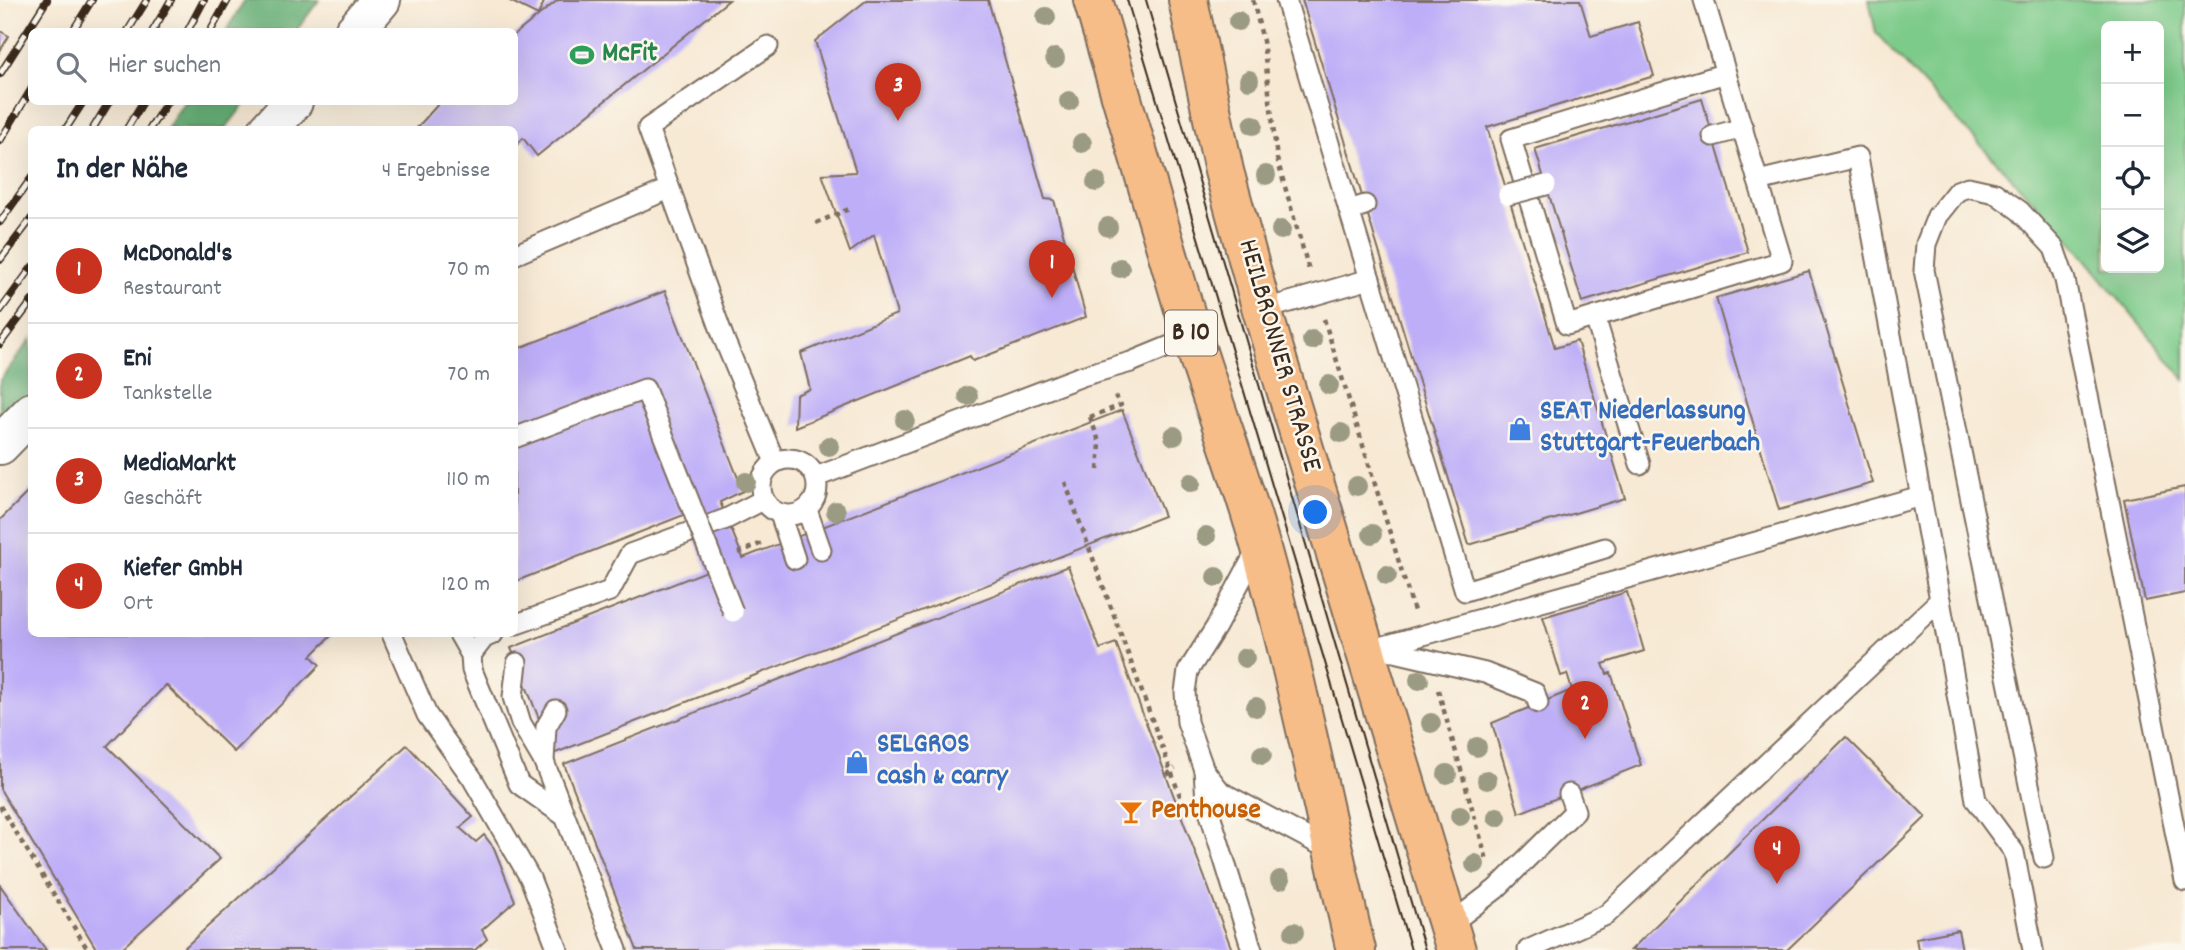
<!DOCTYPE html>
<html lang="de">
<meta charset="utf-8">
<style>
body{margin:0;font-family:Dekko,sans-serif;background:#f6f6f7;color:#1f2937}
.controls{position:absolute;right:21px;top:21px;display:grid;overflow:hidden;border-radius:10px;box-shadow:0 7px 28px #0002}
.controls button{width:63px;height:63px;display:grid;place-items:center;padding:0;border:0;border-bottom:2px solid #e0e1e3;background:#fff;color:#1f2937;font:35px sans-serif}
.you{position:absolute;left:1316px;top:513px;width:24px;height:24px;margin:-18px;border:5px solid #fff;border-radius:50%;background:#1a73e8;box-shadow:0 0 0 10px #1a73e833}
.badge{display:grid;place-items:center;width:46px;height:46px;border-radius:50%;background:#c8321e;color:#fff;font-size:23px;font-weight:700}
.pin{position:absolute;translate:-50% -58px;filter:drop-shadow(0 2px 4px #0008)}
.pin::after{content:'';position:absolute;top:37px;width:24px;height:21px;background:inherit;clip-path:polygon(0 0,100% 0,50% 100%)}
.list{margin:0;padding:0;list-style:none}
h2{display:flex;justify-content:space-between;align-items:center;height:91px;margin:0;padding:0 28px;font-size:30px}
h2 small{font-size:23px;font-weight:400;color:#747a83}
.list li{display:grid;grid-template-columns:46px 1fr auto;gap:21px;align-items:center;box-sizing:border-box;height:105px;padding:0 28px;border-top:2px solid #e0e1e3}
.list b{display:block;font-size:26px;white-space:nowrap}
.list p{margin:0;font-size:23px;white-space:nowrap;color:#747a83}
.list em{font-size:23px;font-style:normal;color:#747a83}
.icon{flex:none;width:38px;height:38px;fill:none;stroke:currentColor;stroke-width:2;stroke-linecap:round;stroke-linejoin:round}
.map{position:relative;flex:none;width:2185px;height:950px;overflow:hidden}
.search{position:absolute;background:#fff;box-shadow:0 7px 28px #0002;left:28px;top:28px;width:490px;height:77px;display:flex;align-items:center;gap:18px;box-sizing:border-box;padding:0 24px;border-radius:10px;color:#747a83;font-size:26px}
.panel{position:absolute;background:#fff;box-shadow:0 7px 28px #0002;left:28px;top:126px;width:490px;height:511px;border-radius:10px}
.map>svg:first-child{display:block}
</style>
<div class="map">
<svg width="2185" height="950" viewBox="0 0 2185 950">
<rect width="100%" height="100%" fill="#fbf7ec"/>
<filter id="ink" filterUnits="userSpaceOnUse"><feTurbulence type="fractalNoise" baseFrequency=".0143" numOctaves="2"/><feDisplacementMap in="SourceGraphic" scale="14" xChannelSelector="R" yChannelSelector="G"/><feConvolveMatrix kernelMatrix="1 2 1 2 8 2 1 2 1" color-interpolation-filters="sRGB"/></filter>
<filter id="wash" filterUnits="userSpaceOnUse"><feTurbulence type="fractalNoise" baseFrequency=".00686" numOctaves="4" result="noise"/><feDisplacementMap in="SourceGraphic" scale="28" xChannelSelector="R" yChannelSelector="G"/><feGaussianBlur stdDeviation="1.57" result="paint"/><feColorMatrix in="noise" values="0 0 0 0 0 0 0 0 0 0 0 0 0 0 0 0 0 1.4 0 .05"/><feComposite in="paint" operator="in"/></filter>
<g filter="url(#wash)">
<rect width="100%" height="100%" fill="#f7e9d4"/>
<path fill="#7dcb8a" stroke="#5c7a54" stroke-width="2" fill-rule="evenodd" d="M1869 0H2185V380L2077 248 1876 33ZM2106 26H2159V268H2106Z"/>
<g fill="#66af76" stroke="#506c4a" stroke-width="2">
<polygon points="245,0 319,0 296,31 226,31"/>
<polygon points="184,102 246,102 225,129 167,129"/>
<polygon points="31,339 31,396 0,433 0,380"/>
</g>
<g id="blocks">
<g fill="#beaef8">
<polygon points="508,0 545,0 538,15"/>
<polygon points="558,0 729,0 537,156 523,138 514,148 514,130 415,130 440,102 514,102 514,35"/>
<polygon points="867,0 988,0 1045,199 1054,200 1086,317 973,361 970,356 795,427 796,395 810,389 801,353 897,314 874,235 850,252 822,174 856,172 815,41"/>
<polygon points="1302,0 1580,0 1591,36 1638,22 1654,76 1487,127 1555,348 1577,341 1625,498 1469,545"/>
<polygon points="0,31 9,36 0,51"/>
<polygon points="1702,99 1748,252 1582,302 1535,149"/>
<polygon points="1809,271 1873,483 1779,510 1716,298"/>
<polygon points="665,291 743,491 720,502 743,558 1122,410 1164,516 553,754 511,648 707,571 686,514 514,582 514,350"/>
<polygon points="2185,487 2185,593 2145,601 2124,499"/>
<polygon points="32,488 32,634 333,634 311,656 320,665 234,752 166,685 107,746 220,859 120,950 97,950 0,789 0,520"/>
<polygon points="1068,566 1100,649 1116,643 1232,950 637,950 564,764"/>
<polygon points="1627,592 1644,651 1603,664 1607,674 1611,673 1641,765 1519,813 1492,723 1572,690 1567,674 1561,676 1543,617"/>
<polygon points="1846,737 1926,817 1787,950 1631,950"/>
<polygon points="407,745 473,817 460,828 476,842 484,835 494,848 515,901 482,930 487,939 475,950 182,950"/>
<polygon points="0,885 46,950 0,950"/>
<polygon points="1958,930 1962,950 1918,950 1916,938"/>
</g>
</g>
</g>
<g filter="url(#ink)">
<use href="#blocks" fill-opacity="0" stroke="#7d6d5e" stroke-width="2"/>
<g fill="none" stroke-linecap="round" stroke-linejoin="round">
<g stroke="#7d6d5e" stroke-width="23">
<g id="service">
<polyline points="1286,0 1349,210"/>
<polyline points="768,46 648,128 724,339 775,462"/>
<polyline points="1726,73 1511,139 1567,325 1782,261 1758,181"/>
<polyline points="1713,136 1743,128"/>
<polyline points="514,255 669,189"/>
<polyline points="1370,279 1465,591 1605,548"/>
<polyline points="1262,310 1370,279 1349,210 1365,205"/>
<polyline points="1595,317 1640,464"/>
<circle cx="789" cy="487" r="28"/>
<polyline points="816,477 1082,376 1131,362 1192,337"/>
<polyline points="807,510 821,550"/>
<polyline points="780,514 795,559"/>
<polyline points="1258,548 1216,627 1188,671 1185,692 1187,722 1204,770 1221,792 1332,851"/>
<polyline points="1940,600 1976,800 2014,852 2033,950"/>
<polyline points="514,625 610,591 630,554 726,519 763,500"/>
<polyline points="392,634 427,715 472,778 530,878 558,950"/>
<polyline points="459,634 471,655 472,670 519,784 563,815"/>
<polyline points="1377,648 1921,496"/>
<polyline points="1382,649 1485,673 1535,693 1538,703"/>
<polyline points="471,655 484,638 493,634"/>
<polyline points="517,663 513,697 521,723 544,762 617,950"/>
<polyline points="544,761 546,727 556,710"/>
<polyline points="1204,770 1206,801 1252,950"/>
<polyline points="2044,858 1924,270 1926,244 1937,216 1957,191 1968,187 1995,193 2020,211 2054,248 2065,280 2185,881"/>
<polyline points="1449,925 1496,889 1575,811 1569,794"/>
<polyline points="1528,950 1606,915 1940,600 1858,157 1758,181 1704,0"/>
</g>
</g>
<g stroke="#7d6d5e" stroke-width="42">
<g id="minor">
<polyline points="354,32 381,0"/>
<polyline points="268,130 293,102"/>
<polyline points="0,445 32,412"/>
</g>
</g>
<g stroke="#7d6d5e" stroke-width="42">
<g id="primary">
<path d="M1093 0C1126 112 1158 224 1192 336 1214 407 1241 476 1261 548 1298 681 1324 816 1356 950"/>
<polyline points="1188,0 1224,171 1262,310 1456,950"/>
</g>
</g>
<g stroke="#7d6d5e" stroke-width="4.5" stroke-dasharray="5 5" stroke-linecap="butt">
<polyline points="1253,0 1263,41 1277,159 1309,270"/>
<polyline points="816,223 849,209"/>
<polyline points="1324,319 1414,611"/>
<polyline points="1090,417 1121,405 1115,396"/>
<polyline points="738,553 762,543"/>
<polyline points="1438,690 1487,860"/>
<polyline points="1167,775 1175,768"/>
<polyline points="0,806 88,950"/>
</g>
<use href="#service" stroke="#fff" stroke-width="19"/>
<use href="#minor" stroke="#fff" stroke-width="38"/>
<use href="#primary" stroke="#f7bd88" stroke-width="38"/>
<g stroke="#3b2a1e" stroke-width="2">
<path d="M1127 0C1221 317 1319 633 1411 950"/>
<polyline points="1146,0 1425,950"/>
</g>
<g stroke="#3b2a1e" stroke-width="8">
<g id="rail">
<polyline points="72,32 92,0"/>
<polyline points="127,32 147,0"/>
<polyline points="152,32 171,0"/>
<polyline points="187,32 204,0"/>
<polyline points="210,32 228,0"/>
<polyline points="0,74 47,0"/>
<polyline points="65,130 83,102"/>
<polyline points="92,130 109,102"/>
<polyline points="126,130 143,102"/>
<polyline points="149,130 167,102"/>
<polyline points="0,141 32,88"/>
<polyline points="0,222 32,177"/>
<polyline points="0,260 32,218"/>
<polyline points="0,311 32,267"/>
<polyline points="0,344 32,301"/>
</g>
</g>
<use href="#rail" stroke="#fbf7ec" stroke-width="5" stroke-dasharray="16" stroke-linecap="butt"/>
<g stroke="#7d6d5e" stroke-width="23" stroke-linecap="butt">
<g id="service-bridge">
<polyline points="1508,195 1546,185"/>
<polyline points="514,438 645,389 733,612"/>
</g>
</g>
<g stroke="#7d6d5e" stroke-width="4.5" stroke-dasharray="5 5" stroke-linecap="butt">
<polyline points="1090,417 1100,444 1098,470"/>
<polyline points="1065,482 1187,815"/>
</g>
<use href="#service-bridge" stroke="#fff" stroke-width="19"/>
</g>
<g fill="#9b9a82">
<circle cx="1046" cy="17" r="10"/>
<circle cx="1238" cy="21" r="10"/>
<circle cx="1055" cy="58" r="10"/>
<circle cx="1249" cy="80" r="10"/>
<circle cx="1069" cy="101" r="10"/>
<circle cx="1253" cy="125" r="10"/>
<circle cx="1082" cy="143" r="10"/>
<circle cx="1266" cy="175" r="10"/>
<circle cx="1096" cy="182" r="10"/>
<circle cx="1108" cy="227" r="10"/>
<circle cx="1281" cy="230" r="10"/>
<circle cx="1120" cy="268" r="10"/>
<circle cx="1312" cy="340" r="10"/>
<circle cx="1329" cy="385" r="10"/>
<circle cx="968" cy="396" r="10"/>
<circle cx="905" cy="420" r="10"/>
<circle cx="1341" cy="433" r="10"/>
<circle cx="1174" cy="436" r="10"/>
<circle cx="829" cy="446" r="10"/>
<circle cx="746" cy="482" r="10"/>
<circle cx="1191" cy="483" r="10"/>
<circle cx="1357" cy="486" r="10"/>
<circle cx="836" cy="511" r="10"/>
<circle cx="1372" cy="534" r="10"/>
<circle cx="1206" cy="536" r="10"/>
<circle cx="1387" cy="575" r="10"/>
<circle cx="1216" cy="577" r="10"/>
<circle cx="1245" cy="658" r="10"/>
<circle cx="1419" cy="680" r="10"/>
<circle cx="1256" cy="707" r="10"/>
<circle cx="1431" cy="723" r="10"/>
<circle cx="1477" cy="747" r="10"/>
<circle cx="1262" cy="755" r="10"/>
<circle cx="1447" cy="774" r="10"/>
<circle cx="1487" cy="780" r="10"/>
<circle cx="1460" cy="816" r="10"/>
<circle cx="1497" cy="817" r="10"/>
<circle cx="1475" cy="864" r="10"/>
<circle cx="1280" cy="880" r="10"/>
<circle cx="1294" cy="932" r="10"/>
</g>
</g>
<defs>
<g id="stadium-bare" transform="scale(1.89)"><path d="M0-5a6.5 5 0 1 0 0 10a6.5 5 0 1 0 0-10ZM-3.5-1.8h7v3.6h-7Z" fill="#2e9e5b" stroke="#fbf7ec" stroke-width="2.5" paint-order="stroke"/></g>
<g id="shop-bare" transform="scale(1.89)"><path d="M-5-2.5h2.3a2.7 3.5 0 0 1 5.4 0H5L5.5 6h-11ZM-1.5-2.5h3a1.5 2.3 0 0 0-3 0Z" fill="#3f7fe0" stroke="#fbf7ec" stroke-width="2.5" paint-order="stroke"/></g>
<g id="bar-bare" transform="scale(1.89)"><path d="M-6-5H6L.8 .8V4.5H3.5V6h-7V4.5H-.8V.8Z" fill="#e8710a" stroke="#fbf7ec" stroke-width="2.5" paint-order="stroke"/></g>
</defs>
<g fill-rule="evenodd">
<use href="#stadium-bare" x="582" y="55"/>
<use href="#shop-bare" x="1520" y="429"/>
<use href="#shop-bare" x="857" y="762"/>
<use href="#bar-bare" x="1131" y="812"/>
</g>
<g text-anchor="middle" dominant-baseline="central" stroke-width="5" stroke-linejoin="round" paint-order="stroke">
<rect fill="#fbf7ec" stroke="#75685c" stroke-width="2" x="1165" y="310.5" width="52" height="45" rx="5"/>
<g font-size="26" font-weight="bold" fill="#3b2a1e">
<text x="1191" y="333">B 10</text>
</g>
<g font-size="28" font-weight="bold" fill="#27864d" stroke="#fbf7ec" text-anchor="start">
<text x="602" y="55">McFit</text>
</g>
<g font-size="28" fill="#3b2a1e" stroke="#fbf7ec">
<text transform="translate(1278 356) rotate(74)">HEILBRONNER STRASSE</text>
</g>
<g font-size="28" font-weight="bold" fill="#366cbe" stroke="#fbf7ec" text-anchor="start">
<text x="1540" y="413">SEAT Niederlassung<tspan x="1540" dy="32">Stuttgart-Feuerbach</tspan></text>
<text x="877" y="746">SELGROS<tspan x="877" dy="32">cash &amp; carry</tspan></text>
</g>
<g font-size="28" font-weight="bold" fill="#c56008" stroke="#fbf7ec" text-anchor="start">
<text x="1151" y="812">Penthouse</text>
</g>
</g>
</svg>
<div class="controls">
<button>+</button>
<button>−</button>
<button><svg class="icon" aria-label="locate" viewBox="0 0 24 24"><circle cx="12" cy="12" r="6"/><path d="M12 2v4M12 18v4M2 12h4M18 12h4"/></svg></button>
<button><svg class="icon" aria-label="layers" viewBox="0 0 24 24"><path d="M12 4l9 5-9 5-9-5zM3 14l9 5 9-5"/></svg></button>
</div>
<div class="you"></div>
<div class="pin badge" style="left:1052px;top:298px">1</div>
<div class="pin badge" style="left:1585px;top:739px">2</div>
<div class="pin badge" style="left:898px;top:121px">3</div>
<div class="pin badge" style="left:1777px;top:884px">4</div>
<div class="search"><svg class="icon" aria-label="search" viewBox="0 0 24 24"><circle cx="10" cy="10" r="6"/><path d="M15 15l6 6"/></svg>Hier suchen</div>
<section class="panel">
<h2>In der Nähe<small>4 Ergebnisse</small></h2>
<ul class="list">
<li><span class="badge">1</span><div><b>McDonald's</b><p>Restaurant</p></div><em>70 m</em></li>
<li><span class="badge">2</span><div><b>Eni</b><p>Tankstelle</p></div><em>70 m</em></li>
<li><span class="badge">3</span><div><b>MediaMarkt</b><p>Geschäft</p></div><em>110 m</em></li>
<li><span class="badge">4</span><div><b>Kiefer GmbH</b><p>Ort</p></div><em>120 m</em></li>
</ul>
</section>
</div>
